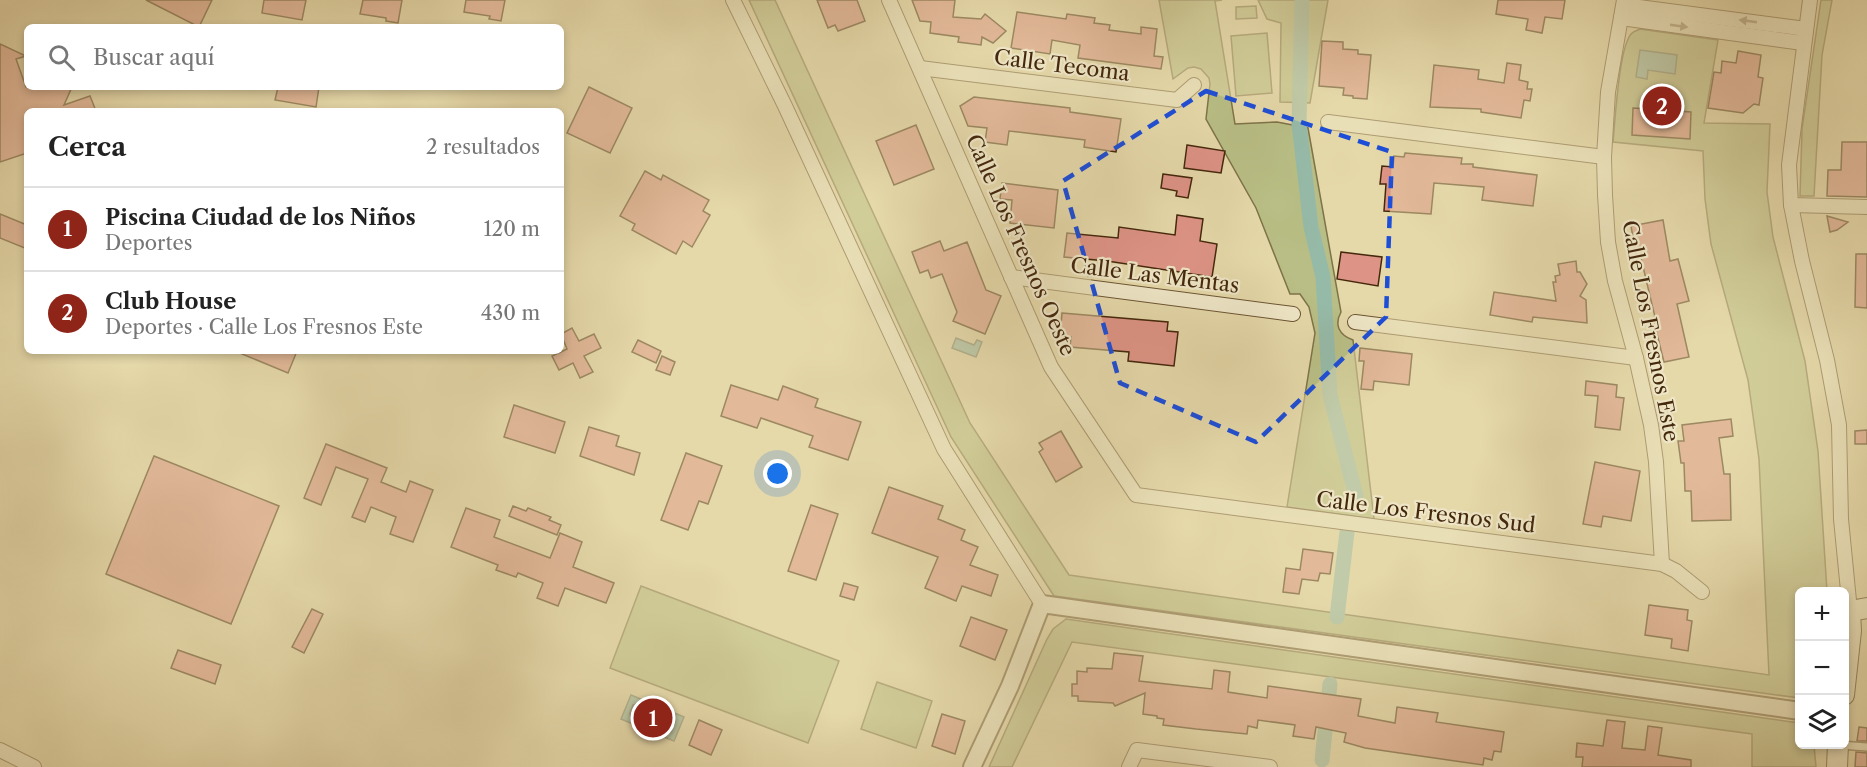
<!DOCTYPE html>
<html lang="es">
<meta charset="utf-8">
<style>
body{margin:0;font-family:"Libre Caslon Text",serif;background:#f6f6f6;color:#222}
.controls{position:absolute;right:18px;bottom:18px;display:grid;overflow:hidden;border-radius:9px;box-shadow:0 3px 9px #0003}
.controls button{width:54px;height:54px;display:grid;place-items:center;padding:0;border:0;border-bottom:2px solid #e0e0e0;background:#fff;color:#222;font:30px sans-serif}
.you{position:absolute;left:778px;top:474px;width:21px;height:21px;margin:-15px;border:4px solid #fff;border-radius:50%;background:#1a73e8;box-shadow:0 0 0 9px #1a73e833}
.badge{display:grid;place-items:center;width:39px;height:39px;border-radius:50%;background:#8f2418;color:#fff;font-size:20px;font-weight:700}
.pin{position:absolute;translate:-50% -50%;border:3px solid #fff;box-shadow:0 2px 6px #0006}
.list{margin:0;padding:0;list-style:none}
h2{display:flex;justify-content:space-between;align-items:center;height:78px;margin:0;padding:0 24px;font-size:26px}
h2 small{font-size:20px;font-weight:400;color:#767676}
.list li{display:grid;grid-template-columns:39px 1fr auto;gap:18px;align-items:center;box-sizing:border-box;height:84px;padding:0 24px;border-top:2px solid #e0e0e0}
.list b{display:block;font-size:22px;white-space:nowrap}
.list p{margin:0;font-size:20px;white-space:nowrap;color:#767676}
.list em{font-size:20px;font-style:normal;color:#767676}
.icon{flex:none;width:33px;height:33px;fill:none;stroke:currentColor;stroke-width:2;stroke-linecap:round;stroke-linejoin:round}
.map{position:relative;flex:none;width:1867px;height:767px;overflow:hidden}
.search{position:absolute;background:#fff;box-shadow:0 3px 9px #0003;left:24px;top:24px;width:540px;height:66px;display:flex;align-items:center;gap:15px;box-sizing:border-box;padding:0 21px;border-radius:9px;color:#767676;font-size:22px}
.panel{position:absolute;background:#fff;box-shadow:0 3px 9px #0003;left:24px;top:108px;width:540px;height:246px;border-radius:9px}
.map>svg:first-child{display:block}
</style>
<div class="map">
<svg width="1867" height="767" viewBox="0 0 1867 767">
<rect width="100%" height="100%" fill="#e5d8a9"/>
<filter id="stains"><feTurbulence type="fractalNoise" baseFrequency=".00333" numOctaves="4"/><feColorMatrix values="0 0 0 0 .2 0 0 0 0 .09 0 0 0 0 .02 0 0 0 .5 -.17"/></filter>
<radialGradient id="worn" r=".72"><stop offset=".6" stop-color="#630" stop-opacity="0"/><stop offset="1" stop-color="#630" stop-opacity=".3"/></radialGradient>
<g fill="#b8be85" stroke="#7e7348" stroke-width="1.5">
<path d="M749 0H775L970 423 1069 575 1769 675 1759 459 1748 380 1711 244 1705 199 1703 151 1613 142C1615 123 1619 44 1632 33 1634 31 1638 30 1640 29L1718 40 1704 123 1770 124 1767 192 1773 237 1805 361 1818 451 1827 591 1800 592 1799 698 1054 596 951 437Z"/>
<path d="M1159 0H1222L1215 1 1235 124 1277 122 1308 128 1341 312C1334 325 1339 335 1353 340L1374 519 1287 507 1315 333 1309 307 1300 294H1290L1256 208 1206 119 1210 84 1209 78 1201 69 1194 67 1188 68 1173 79Z"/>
<polygon points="1258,0 1328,0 1310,103 1280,102 1281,23 1267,19"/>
<polygon points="1821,0 1832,0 1822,55 1814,196 1800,196 1802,129"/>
<polygon points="1256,6 1257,18 1236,19 1236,7"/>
<polygon points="1267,33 1272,93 1236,96 1231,36"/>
<polygon points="641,586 839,661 808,743 610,668"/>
<polygon points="1066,619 1799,723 1800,744 1814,745 1816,767 1752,767 1752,734 1072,642 1012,767 989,767 1047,639 1053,629"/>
<polygon points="877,682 932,701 916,748 861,729"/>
</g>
<g fill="#96baa8" stroke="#75806a" stroke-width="1.5">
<polygon points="1640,50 1677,55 1675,74 1648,70 1647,79 1636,77"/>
<polygon points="956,338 974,345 977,340 982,342 976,357 952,348"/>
<polygon points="631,695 684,717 674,741 621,719"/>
</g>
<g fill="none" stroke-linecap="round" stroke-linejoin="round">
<polygon stroke="#6d715a" stroke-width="1.5" points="637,704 674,719 675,722 671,731 668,732 631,716 630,714 633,705"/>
<g stroke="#96baa8" stroke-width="15">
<polyline points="1302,0 1299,124 1311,227 1323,277 1330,395 1356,496"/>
<polyline points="1337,617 1347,532"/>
<polyline points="1322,760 1330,684"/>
</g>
</g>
<g fill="#dd9385" stroke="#44280c" stroke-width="1.5">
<polygon points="146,0 212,0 199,27"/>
<polygon points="264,0 306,0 302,20 262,13"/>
<polygon points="363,0 402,0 398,23 386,21 386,18 360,14"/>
<polygon points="466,0 505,0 501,21 489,19 490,16 464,12"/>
<polygon points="817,0 857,0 865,21 838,31 835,25 828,28"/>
<polygon points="912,0 955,0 953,17 981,19 985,14 1006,31 993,43 982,37 981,45 958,42 959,37 930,33 931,22 920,21"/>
<polygon points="1498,0 1565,0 1562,19 1545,17 1542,33 1526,30 1528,19 1496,14"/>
<polygon points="1017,12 1066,19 1067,14 1095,18 1094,23 1110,25 1109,30 1141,34 1141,27 1157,29 1154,56 1163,57 1161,69 1078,58 1080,45 1052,40 1050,54 1011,48"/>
<polygon points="1322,41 1343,42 1343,49 1358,50 1358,54 1371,55 1367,99 1353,98 1353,96 1343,95 1344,88 1319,86"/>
<polygon points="0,44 26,56 16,59 26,87 72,87 64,105 90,96 96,111 27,111 27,153 0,162"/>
<polygon points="1738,51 1761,55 1758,77 1763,78 1759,105 1754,104 1743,113 1708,108 1714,72 1721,73 1722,61 1736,63"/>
<polygon points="1507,63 1521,65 1519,80 1528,82 1527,89 1532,89 1530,101 1524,100 1521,118 1481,112 1481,109 1430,107 1434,65 1479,70 1478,79 1504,83"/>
<polygon points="278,87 319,87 316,107 275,100"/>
<polygon points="589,87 632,108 610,153 567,133"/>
<polygon points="974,97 1070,108 1070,112 1121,119 1116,152 1084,147 1085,140 1009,131 1007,145 985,142 987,128 968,126 960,106"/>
<polygon points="1633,108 1691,112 1690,139 1632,135"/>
<polygon points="916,125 934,169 894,185 876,141"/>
<polygon points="1842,142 1867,142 1867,197 1827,196 1828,170 1841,170"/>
<polygon points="1187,145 1225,151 1221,173 1184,168"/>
<polygon points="1405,153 1462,158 1461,164 1473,164 1473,167 1537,175 1533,206 1482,200 1484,187 1434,183 1431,214 1384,211 1386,184 1380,184 1382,166 1393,167 1394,156 1404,157"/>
<polygon points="645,171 661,180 663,175 709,200 703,211 710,215 692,247 683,241 676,254 632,230 635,224 620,216"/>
<polygon points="1163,174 1192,178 1188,198 1176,196 1177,191 1161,188"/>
<polygon points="1002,183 1058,190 1054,228 1010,223 1012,200 1000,199"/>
<polygon points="0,214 27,225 27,249 0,238"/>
<polygon points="1177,215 1203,219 1200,241 1217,244 1212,277 1107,261 1064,257 1067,233 1118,238 1119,227 1175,235"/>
<polygon points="1827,216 1848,222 1837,230 1830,232"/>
<polygon points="1663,220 1670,261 1678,259 1689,301 1677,304 1689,357 1664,362 1653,318 1655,317 1640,254 1636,255 1631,226"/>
<polygon points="940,241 944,251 967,242 986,290 1001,296 985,334 953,321 957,312 942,274 931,278 928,270 920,273 912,252"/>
<polygon points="1341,252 1382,257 1378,286 1337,279"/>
<polygon points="1856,254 1867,254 1867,308 1855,307"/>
<polygon points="1576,261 1577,272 1580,272 1587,284 1580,296 1586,300 1587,323 1533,317 1532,322 1490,315 1494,292 1556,301 1553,282 1556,282 1555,276 1560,275 1558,264"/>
<polygon points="1062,313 1168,322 1167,331 1178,332 1174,366 1128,361 1129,352 1070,347 1071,337 1060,336"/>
<polygon points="572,328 579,341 594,334 601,348 584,356 593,372 580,378 573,363 559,370 552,356 567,349 561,334"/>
<polygon points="638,340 661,351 656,363 632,352"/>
<polygon points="1360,348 1412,354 1409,385 1374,381 1373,390 1361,389 1364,361 1359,361"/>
<polygon points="235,351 297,351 288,373"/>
<polygon points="662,356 675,362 670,375 656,370"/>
<polygon points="1586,381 1617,385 1616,397 1624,398 1620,430 1595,427 1598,396 1585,395"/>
<polygon points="731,385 778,400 783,386 818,399 815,407 861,422 848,460 809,447 813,436 761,418 757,428 721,416"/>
<polygon points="514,405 565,422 555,453 504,437"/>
<polygon points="1731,419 1733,436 1719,438 1724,474 1730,474 1731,520 1692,521 1691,491 1685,491 1684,463 1681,463 1678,441 1684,441 1682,425"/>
<polygon points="589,427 619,436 616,446 640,453 634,475 580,456"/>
<polygon points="1867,430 1867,444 1855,444 1855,431"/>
<polygon points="1061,431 1082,467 1056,482 1039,452 1043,449 1039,443"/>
<polygon points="326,444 387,468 381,482 406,492 410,481 433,490 413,542 390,534 396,517 371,507 365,522 352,517 368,479 336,467 321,505 304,498"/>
<polygon points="686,453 722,466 708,504 699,501 688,530 661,520"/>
<polygon points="154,456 279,506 231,624 106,574"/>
<polygon points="1595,462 1640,471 1631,521 1603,516 1601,527 1583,524"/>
<polygon points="889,487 943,506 938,519 965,530 961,540 978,547 970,565 998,575 991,596 962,586 956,601 925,588 938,557 872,533"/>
<polygon points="811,505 838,514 816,580 788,571"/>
<polygon points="513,506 526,511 528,508 551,517 549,520 561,525 557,535 509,516"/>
<polygon points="466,508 500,520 494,537 550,558 560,533 582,542 573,567 614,583 606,603 565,588 558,606 537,598 543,583 518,573 516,577 496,570 498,565 451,547"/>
<polygon points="1303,549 1333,553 1330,574 1320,573 1318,581 1302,579 1299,594 1283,592 1286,568 1300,570"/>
<polygon points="844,583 858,587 854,600 840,596"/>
<polygon points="1649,605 1688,610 1687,620 1692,621 1688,651 1671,648 1672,639 1645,635"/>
<polygon points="312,609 323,614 304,653 292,647"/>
<polygon points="971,617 1007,630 995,660 960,646"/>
<polygon points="178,650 221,665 215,684 171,668"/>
<polygon points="1114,653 1143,656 1139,681 1212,689 1214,670 1230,672 1228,692 1267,698 1268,686 1361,699 1358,716 1395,723 1397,707 1438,713 1436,722 1504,732 1501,752 1494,751 1492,760 1484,758 1483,765 1365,748 1344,742 1346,733 1316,727 1314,739 1293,736 1295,725 1258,720 1257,728 1248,726 1247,734 1196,729 1163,725 1164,719 1157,718 1157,716 1143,714 1145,693 1115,706 1113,703 1078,701 1078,696 1072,696 1072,684 1077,684 1077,671 1087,672 1087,668 1112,669"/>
<polygon points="942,714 965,721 955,754 932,746"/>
<polygon points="699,720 722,730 711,755 689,745"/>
<polygon points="1607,720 1625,722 1622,748 1645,750 1648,726 1662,728 1658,755 1691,760 1691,767 1582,767 1583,757 1576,757 1577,743 1603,746"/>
<polygon points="1859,727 1867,728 1867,741 1857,741"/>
<polygon points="1856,752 1867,753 1867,767 1855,767"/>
</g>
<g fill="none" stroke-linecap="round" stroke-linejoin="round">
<g stroke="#6c5433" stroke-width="10">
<polyline id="service" points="1840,745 1867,747"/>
</g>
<g stroke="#6c5433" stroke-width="16">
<g id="minor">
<polyline points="733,0 785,106 944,449 1042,604"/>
<polyline points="889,0 1051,367 1136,495 1662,564 1676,571 1702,592"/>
<polyline points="1624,0 1608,92 1604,157 1605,195 1608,242 1615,281 1636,358 1651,425 1656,462 1662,564"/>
<polyline points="1810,0 1789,165 1791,205 1802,261 1827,360 1839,425 1841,519 1850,611"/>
<polyline points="1624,5 1806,29"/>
<polyline points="1621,18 1803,43"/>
<polyline points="920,68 1177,100 1194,85"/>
<polyline points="1328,122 1604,157"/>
<polyline points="1791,205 1867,207"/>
<polyline points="1011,277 1293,314"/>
<polyline points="1355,322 1636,358"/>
<polyline points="0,750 34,767"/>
<polyline points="1129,767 1137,750 1270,767"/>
</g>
</g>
<g stroke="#6c5433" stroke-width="20">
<polyline id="tertiary" points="972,767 1010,686 1042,604 1800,711"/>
</g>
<g stroke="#44280c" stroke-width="22">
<g id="secondary">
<polyline points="1844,695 1851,631 1850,611 1867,608"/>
<polyline points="1837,767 1838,744"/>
</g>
</g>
<use href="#service" stroke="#eee6c7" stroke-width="7"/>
<use href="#minor" stroke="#eee6c7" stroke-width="14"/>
<use href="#tertiary" stroke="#eee6c7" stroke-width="16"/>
<use href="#secondary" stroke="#eee6c7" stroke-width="20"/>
</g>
<defs><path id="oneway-solid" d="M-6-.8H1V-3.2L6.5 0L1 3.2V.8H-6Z" transform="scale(1.5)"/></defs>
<g fill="#99876a">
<use href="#oneway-solid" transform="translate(1748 21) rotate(-172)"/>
<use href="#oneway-solid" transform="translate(1679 26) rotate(8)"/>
</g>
<path d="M0 0H1867V767H0ZM1206 91 1392 152 1386 317 1256 442 1120 383 1063 181Z" fill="#e5d8a9" fill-opacity=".55" fill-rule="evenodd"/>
<path fill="none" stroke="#1d4ed8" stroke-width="4.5" stroke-dasharray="12 8" stroke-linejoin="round" d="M1206 91 1392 152 1386 317 1256 442 1120 383 1063 181Z"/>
<g text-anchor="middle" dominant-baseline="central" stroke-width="4.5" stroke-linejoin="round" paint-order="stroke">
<g font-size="21" fill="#44280c" stroke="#eee6c7">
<text transform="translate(1062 65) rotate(7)">Calle Tecoma</text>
<text transform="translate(1021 245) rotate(66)">Calle Los Fresnos Oeste</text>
<text transform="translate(1155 275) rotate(7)">Calle Las Mentas</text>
<text transform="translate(1651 331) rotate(79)">Calle Los Fresnos Este</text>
<text transform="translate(1426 512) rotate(7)">Calle Los Fresnos Sud</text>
</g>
</g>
<rect width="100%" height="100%" filter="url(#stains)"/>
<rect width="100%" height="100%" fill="url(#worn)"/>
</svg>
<div class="controls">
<button>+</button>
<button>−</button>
<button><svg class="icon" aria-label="layers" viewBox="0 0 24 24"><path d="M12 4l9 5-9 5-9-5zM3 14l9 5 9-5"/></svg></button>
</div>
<div class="you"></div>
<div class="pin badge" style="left:653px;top:718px">1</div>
<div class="pin badge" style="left:1662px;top:106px">2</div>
<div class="search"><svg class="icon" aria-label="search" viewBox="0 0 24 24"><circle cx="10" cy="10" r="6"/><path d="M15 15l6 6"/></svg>Buscar aquí</div>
<section class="panel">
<h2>Cerca<small>2 resultados</small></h2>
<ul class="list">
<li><span class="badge">1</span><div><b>Piscina Ciudad de los Niños</b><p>Deportes</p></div><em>120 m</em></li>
<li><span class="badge">2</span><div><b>Club House</b><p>Deportes · Calle Los Fresnos Este</p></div><em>430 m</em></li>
</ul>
</section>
</div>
